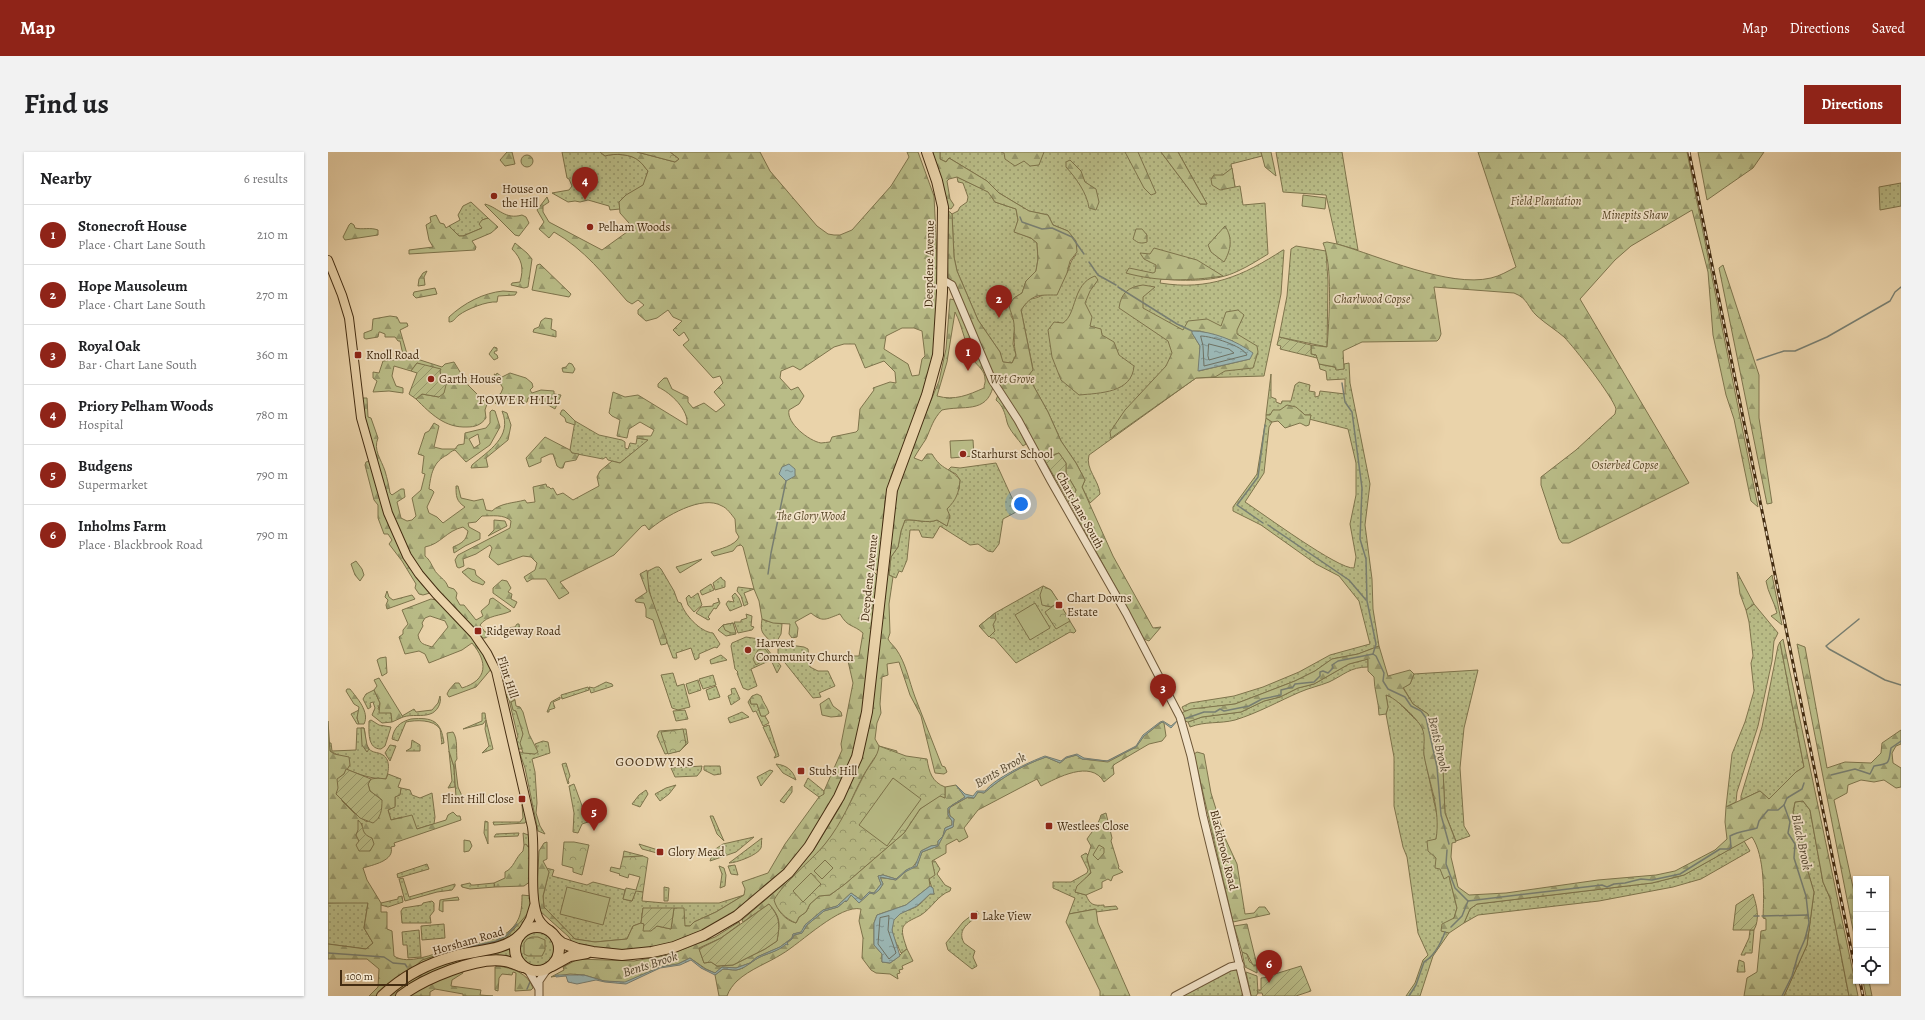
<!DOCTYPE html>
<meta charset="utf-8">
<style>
body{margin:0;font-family:Alegreya,serif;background:#f2f2f2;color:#202124}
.controls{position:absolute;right:12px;bottom:12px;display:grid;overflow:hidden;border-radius:0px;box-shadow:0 1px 3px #0004}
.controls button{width:36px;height:36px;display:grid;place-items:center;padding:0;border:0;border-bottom:1px solid #e0e0e0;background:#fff;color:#202124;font:20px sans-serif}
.scale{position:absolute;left:12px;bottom:10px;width:68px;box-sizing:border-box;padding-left:4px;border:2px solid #432c11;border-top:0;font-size:11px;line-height:14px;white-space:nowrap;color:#432c11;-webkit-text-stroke:3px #f1e2c8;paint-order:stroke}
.you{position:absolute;left:693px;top:352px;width:14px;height:14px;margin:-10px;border:3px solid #fff;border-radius:50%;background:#1a73e8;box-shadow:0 0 0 6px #1a73e833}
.badge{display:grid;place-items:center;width:26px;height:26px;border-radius:50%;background:#8f2418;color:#fff;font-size:13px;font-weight:700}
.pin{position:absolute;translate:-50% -33px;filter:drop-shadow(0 1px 2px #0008)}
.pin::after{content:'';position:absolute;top:21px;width:14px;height:12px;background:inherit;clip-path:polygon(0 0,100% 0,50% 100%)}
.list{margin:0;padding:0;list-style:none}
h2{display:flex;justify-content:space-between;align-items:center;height:52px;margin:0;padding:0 16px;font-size:17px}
h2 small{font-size:13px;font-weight:400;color:#757577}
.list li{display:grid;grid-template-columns:26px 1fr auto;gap:12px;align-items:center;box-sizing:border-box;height:60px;padding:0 16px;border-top:1px solid #e0e0e0}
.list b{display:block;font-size:15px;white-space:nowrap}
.list p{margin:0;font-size:13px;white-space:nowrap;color:#757577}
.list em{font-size:13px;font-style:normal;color:#757577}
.icon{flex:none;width:22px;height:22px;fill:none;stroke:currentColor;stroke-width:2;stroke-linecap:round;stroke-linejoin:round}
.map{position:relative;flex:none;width:1573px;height:844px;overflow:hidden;border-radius:0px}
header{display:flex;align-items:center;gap:24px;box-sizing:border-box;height:56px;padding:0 20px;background:#8f2418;color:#fff}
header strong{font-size:19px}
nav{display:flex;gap:22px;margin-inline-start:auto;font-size:14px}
.intro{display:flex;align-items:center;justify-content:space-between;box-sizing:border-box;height:96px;padding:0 24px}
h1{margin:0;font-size:28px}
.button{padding:10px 18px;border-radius:0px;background:#8f2418;color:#fff;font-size:14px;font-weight:700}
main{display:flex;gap:24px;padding:0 24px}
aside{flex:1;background:#fff;border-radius:0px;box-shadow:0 1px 3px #0004}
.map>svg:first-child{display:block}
</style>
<header>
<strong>Map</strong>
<nav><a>Map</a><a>Directions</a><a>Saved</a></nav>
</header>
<div class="intro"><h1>Find us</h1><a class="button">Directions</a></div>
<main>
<aside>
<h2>Nearby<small>6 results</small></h2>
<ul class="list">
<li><span class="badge">1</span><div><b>Stonecroft House</b><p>Place · Chart Lane South</p></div><em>210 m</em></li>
<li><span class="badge">2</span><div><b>Hope Mausoleum</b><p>Place · Chart Lane South</p></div><em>270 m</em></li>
<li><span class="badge">3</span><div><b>Royal Oak</b><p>Bar · Chart Lane South</p></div><em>360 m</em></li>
<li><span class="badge">4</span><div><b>Priory Pelham Woods</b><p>Hospital</p></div><em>780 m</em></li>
<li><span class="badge">5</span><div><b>Budgens</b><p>Supermarket</p></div><em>790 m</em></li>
<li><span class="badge">6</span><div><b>Inholms Farm</b><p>Place · Blackbrook Road</p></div><em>790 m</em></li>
</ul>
</aside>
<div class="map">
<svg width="1573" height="844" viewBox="0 0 1573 844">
<defs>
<pattern id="grass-dots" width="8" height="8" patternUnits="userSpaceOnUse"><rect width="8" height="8" fill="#b9bc87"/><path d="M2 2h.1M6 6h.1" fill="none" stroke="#98996d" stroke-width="1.8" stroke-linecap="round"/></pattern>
<pattern id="forest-firs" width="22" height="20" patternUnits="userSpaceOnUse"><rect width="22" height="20" fill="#b9bc87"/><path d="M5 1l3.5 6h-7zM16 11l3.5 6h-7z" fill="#98996d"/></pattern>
<pattern id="park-crowns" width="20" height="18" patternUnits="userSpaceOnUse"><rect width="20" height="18" fill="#b9bc87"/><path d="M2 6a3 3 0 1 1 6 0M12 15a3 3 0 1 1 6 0" fill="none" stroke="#98996d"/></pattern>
<pattern id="garden-furrows" width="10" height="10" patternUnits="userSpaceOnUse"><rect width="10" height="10" fill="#b9bc87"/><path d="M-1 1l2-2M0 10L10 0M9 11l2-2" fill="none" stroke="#98996d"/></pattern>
<pattern id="water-ripples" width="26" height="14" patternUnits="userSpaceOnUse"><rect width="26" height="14" fill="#9bb6b3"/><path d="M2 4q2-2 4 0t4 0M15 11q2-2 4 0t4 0" fill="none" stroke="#809490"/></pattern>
</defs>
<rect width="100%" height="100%" fill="#ead3aa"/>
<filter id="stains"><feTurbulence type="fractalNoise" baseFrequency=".005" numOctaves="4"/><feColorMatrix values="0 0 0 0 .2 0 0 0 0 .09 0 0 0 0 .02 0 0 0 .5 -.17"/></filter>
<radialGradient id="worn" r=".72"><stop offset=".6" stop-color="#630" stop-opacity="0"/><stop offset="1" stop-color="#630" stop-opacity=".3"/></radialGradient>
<g fill="url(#grass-dots)" stroke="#7e744c">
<path d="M234 0H272L277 4C286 1 304 2 312 9 315 12 317 16 320 19 318 23 318 29 316 32 312 38 298 43 291 50L292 57 282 58 281 54 260 48 252 50 247 49 240 50 224 41 241 38 244 34 241 27 239 26Z"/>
<path d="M612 0H833L872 52H879L850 0H933L934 4 903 12 907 35 912 34 915 53 937 51 940 102C930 108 921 114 910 119 888 130 858 129 833 127L832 131C881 139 915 124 955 98H956L953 142 936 224 868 226 761 303C757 317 771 328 772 342L762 351 754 335 757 328 748 311 733 289 720 260 700 224 705 217 693 158C704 142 701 150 715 143 722 139 733 128 738 122 743 116 740 111 748 103L740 79 725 73 720 63 701 59 671 41 659 29 621 6 618 10 612 7Z"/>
<polygon points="948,0 1014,0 1030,98 1009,92 998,43 955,40"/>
<polygon points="629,25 661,40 667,50 688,57 690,68 687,80 703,86 709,91 710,107 708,119 698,129 694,141 686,146 683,164 687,171 685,192 688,203 684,211 674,210 672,200 650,168 629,119 626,105 624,62 630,59 632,55 639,50 640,45 635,31 630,30"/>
<polygon points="1573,31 1573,54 1552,58 1551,35"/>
<polygon points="143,50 160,66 154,68 154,76 135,84 131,84 121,74 132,68 130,63 135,54"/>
<polygon points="968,94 998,99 1000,130 999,195 951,185 959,144 963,97"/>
<path d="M1021 211 1022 231 1042 332 1037 373 1044 427 1045 457 1051 494 1030 502 1004 507 987 519 967 529 907 552 856 559 854 555 862 551 906 544 935 535 971 520 1002 503 1042 492 1031 449 1011 424 988 412 933 373 905 359V355L929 322 938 266 944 270 941 275 936 321 917 350C934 361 1011 418 1026 416L1028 405 1022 372 1028 343V311L1020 277 981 267 983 263H977L973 259 952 258 942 263H938L943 222V245L948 247V250L953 252 954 249H963L967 233 971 230 982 233 981 239 987 240V245L991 244 992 239 1017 242V227L999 228 998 219 992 217 991 212 1016 217V212Z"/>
<polygon points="247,269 271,283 294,288 297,290 297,296 300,297 302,291 308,292 309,286 321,288 292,311 280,308 278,305 275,307 244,301 242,298"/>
<path d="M668 311 690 359 675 367 671 392 665 400 660 399 650 392 642 393 612 374 605 386 594 385 591 378H582L579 408 574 420 571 419 568 426 561 423 563 405 570 395 573 379 577 368C588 367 599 372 609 368L619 374V357L631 337 632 328 628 322 620 318 623 315 632 316Z"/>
<path d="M328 415H331L333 417 346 439 350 450 353 451C356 462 372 480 385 481L392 492 389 496 387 495 371 502V506L367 508 363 496 348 501 349 506H345L324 450 319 428 320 419Z"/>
<polygon points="393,425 394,427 397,429 397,435 387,438 385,431"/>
<polygon points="383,432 386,438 374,443 372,439"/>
<polygon points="715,434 723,438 748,479 746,481 742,480 688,511 666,486 663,486 651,474 667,461"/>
<polygon points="410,435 426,437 416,441 420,452 416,454 413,444 409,439"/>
<polygon points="370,441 374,453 366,460 360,453 358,446 361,443 363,446"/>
<polygon points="407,441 411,446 414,454 402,459 398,452 400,449 406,450 404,444"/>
<polygon points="390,446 392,451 388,457 386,456 380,465 382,467 380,468 368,461 373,455 385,454 385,452 391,450"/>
<polygon points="1426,452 1450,481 1446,489 1444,509 1430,574 1409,640 1408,650 1398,655 1404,602 1417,570 1426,539 1423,511 1425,504 1421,470 1418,458"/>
<polygon points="418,462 424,464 423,474 426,475 424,478 410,481 406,470 413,470 413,468 419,466"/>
<path d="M434 467 438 469 454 472 453 482 448 491 443 490C434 480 432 481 434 467Z"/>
<polygon points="405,471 408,482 398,484 390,478 395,473"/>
<polygon points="418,485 431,487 453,514 449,521 443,508 423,517 429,534 420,538 415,536 409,521 410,520 407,517 403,494 404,491"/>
<polygon points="1452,490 1476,615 1468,620 1441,647 1432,639 1413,648 1413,644 1434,575 1450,494"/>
<polygon points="455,492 476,495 480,497 482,515 490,519 500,519 507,534 491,541 493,545 485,546 450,502 450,496"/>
<polygon points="393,503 399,508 383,512 382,508"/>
<path d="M1040 507V515C1022 515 1016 523 1001 530 991 534 981 536 972 540 951 549 930 561 907 568 892 572 877 569 862 575L860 570 874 565 913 560 936 549 952 545 970 536 986 532 1021 512Z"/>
<polygon points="1150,518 1136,576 1132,616 1136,674 1142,684 1128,689 1117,661 1115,618 1100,562 1085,552 1075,535 1082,532 1086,522"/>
<polygon points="345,521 349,534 356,532 362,555 350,558 344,556 333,523"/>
<polygon points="385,523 388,533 375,537 371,527"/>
<polygon points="370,528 373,538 361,542 358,532"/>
<polygon points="278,530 284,532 285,534 263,541 261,535 266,536"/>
<polygon points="388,534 392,545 381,548 378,538"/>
<polygon points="260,535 261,538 234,547 233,543"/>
<polygon points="407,536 412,547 403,553 400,544 404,542 403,537"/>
<polygon points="46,538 52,551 50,557 63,561 64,570 54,571 44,563 47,556 45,550 42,551 43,555 40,557 35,547 38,542"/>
<path d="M184 541 187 548 183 550C188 559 194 571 195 582 195 588 192 589 194 597H190L188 589 190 585 181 548 178 543Z"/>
<polygon points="1058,543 1066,546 1094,574 1097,583 1096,602 1111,673 1108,687 1108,706 1112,716 1121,724 1129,756 1126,766 1114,779 1121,781 1105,804 1092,844 1078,844 1087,831 1095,808 1100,803 1090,781 1079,705 1075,695 1066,654 1066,605 1058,562 1060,555"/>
<path d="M112 544C114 551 109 560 102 562 94 565 84 562 75 565L74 564 86 557 88 560 104 558 110 551Z"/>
<polygon points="232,545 232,547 225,550 227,556 221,558 221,560 219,560 223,550"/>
<polygon points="422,547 423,552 429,552 433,564 437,564 441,571 435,574 428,559 425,560 420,550"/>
<polygon points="31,558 29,566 31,572 29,572 23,562"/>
<polygon points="357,558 360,567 348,569 345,559"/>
<polygon points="414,560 421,565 402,571 400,566"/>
<path d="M83 567C105 565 113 569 116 591L113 592 114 591C113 587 113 581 112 577 106 567 87 568 78 570L70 589 64 587C66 575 72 570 83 567Z"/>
<path d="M43 568 51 573 63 575 57 594 53 597C39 597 41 579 41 569Z"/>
<polygon points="158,568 165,597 154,601 161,594 157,577"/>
<polygon points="441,573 451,604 446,606 448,603 435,575"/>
<path d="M29 576H36C38 582 36 591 41 597 45 601 49 600 53 602 63 606 61 619 58 627 44 627 32 623 18 617L22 613 14 605 2 599 1 591H3L4 599 28 598Z"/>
<polygon points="358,577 360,591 352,599 337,602 329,584 331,579"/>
<polygon points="84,588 92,593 92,599 78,599 83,596"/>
<polygon points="215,589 220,590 222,601 204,607 207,620 209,651 208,661 212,674 217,682 210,679 197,616 192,602 192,600 207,602 209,595 207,592"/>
<polygon points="62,593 68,594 62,609 57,601"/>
<polygon points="121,599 126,615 127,635 120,636 124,629"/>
<polygon points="238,611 242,624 240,628 241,631 240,632 234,612"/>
<path d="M448 612C458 613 465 618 468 628L455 621Z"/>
<polygon points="374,614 373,619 369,624 347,625 343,616"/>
<polygon points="376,614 392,614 393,622 386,623 376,618"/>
<polygon points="442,618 445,619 433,634 429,625"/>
<polygon points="480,626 496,639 496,642 494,645 491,645 476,634"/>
<polygon points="246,632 260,670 254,672 250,681 245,680 246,661 241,634"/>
<polygon points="348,633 341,642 332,649 327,642 338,636"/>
<polygon points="464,634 464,640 456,651 452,649"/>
<polygon points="73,636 82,638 84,643 92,646 104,641 107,665 106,672 89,677 74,665 63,668 60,658 67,654 67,645 72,642"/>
<polygon points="318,638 320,642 312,655 304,652 311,643"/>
<polygon points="1475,649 1482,658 1495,730 1502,746 1521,844 1456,844 1479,793 1486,740 1468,680 1465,660 1467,650"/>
<polygon points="194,653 199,668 197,671 166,673 165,670 192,670 195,666"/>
<polygon points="382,664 385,664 396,689 389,682"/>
<polygon points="157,669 160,670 160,692 156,681"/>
<polygon points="189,681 191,681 190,684 166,685 168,682"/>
<polygon points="195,681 203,684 203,695 196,693"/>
<polygon points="426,685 408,700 382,709 386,698 395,692"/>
<path d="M434 686C433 689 434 693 433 696 430 703 408 711 401 711Z"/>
<polygon points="1416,689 1422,699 1373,727 1345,735 1271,749 1150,763 1136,771 1142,757 1149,752 1324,731 1356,723"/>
<polygon points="311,692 330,698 329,701 314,697"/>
<polygon points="296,699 315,704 295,705"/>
<path d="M758 701 760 703 759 708 763 720 747 740 758 743C762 753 766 754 776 753V755L788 754 790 757 768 760 767 757 741 762 747 746 725 736V730H743L759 721 760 718 753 704Z"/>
<path d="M604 709H607L612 717 609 722 617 733 623 736 622 739C610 743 604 756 593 763 588 766 578 769 575 775 573 782 577 790 579 797L573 801C568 790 557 773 570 763 575 759 582 758 588 755 593 752 598 746 602 742H606L601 727Z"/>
<polygon points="99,712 101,717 70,726 69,722"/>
<polygon points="407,713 410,723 403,722 400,714"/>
<polygon points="391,714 396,716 398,723 397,734 392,736 394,722"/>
<polygon points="218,716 226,718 224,724 259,733 265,730 297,738 295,747 304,749 308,738 315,740 314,749 336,751 391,751 416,743 388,760 366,770 363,774 357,774 315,756 313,771 305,774 299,787 267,790 247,787 216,755 215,744 221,720"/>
<polygon points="75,726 81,745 127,732 127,734 124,738 109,740 77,749 71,727"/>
<polygon points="142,731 143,733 146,733 166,731 167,735 142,737 134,735 133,733"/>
<polygon points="336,735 341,736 340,749 336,749"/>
<polygon points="74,744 75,750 60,755 53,753 53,751 70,747 70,745"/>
<polygon points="104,749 106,751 106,759 102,764 103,771 74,771 73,759 75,756 94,753 95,751"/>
<polygon points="40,750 36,776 45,791 38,797 0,792 0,751"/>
<polygon points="202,759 199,767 184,788 132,801 51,844 48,844 61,832 83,818 94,808 118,800 172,788"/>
<path d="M649 759 651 762C643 771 628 776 636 791L647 799 645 805 649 814 644 817 620 798 618 791 635 770Z"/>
<polygon points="116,772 117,786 94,788 93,774"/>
<polygon points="91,778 93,805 80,806 79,793 75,793 74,780"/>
<polygon points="1422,778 1426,778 1424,801 1417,801 1417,803 1413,803 1421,786"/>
<circle cx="209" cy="798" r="18"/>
<polygon points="185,793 184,803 186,808 171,805 78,836 68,844 58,844 101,816"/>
<polygon points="914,800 919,802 921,809 927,814 929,813 929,821 917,815"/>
<polygon points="1411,808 1416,810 1417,820 1409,820"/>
<polygon points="903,817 912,819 918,842 912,844 853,844"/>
<polygon points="918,820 929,824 930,841 928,844 923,844"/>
</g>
<g fill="url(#forest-firs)" stroke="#7e744c" fill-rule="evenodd">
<polygon points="179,0 184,0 187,12 177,14 172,8"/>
<path d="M272 0H309L347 10 351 7 342 0H432L442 19 489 74 500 82 506 83H512L524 78 563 34 581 5 579 0H590L606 44 610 127 606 200 601 221 584 272 563 324 557 349 551 418H547L546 420 550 424 536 550 527 595 519 620 504 653 476 697 435 740 382 778 334 795 285 799 245 792 241 785 213 760 211 756 209 736 211 699 216 691 219 690V707L215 709 221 720 215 744 216 755 247 787 267 790 299 787 305 774 313 771 316 772V779L329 774 343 777 346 756H356L357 774H362L366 770 388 760 416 743 417 737 414 730 440 721 457 692 491 645 496 642V639L514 598 513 592 525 531 520 509 522 504H531L535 481C525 472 520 476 512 462 498 467 495 471 483 461L467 470 470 476 469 485 464 486 461 482 462 472 445 471 434 467 431 449 426 437 415 395 413 393 409 394 405 399 386 404 383 400C391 397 407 394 411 385L408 380 407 367C403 362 399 356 394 354 374 342 336 365 321 378L317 373 314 374 286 403 232 430 241 441 231 447 218 427H204L199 430 196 425 207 418 209 411 203 405 195 404 170 413 161 405 164 396 162 393 148 402 135 407 136 414 131 416 129 415 127 408 130 403 182 376 183 369C176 362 164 364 154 364L148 370 140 371 141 375 152 381V387L137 394 126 401 125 395C134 391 138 389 140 379L135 375C118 379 113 392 97 395V404C102 408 103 412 106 417 109 424 118 427 120 435L126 437 129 441 128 446 132 453H136L148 468 155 464 153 459 161 452 162 447 165 446 183 459C173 464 159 463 152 473L157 480 165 478 166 481 157 486H154C135 464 112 446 95 423 62 379 44 303 33 249L35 246H39L40 265 43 266 50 286C45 298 53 307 57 319 59 326 61 334 62 341L64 343 73 337H76L77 345 69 350 73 366 79 369 84 368 88 364 84 346 93 338 97 322 94 321 96 304 90 302 97 281 101 279 106 271 111 274 106 295 114 297H127L130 293 136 292 137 281 158 276 162 271V260L164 258 167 259 172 275 162 293 138 310 127 298C123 299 122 301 119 303 105 310 103 322 101 337L104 338 106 340 99 355 101 361 109 365 115 371 137 355C128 349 128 344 128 334H130L133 346 146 349 155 347 158 358 164 359C172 351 186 351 197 348L199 351 207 350 205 335 218 332 219 335H221L223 337 225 336 229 343 235 341 245 348 271 334 269 325 272 319 284 309 292 311 320 288 309 286V284H323L326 278 312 270 301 277 299 286 289 284 292 268 284 264 281 261 285 240 297 245 310 243 359 273C361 258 343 241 330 235V232L336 226H339L344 237 360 245V250L365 256 376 251 388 260 397 253 386 240 395 231 392 224 385 226 355 193 361 188 356 180 351 184 345 178 354 169 345 165 340 158 329 166 318 169 310 162V158L316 153 310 148 304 152 299 149C277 124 256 97 226 80L221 86 211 77 216 70 209 58 219 45 221 50 215 54V60L221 70 274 98 299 80 301 71 292 61 291 50 298 43 315 33 320 19C317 16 315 12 311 9 304 2 286 1 277 4ZM574 176H586L594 179 597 204 594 207 591 223 584 224 580 212 556 197 558 184ZM516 192H527L537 216 556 209 567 220 568 231 562 230 545 236 546 238 532 257 530 278 528 280 504 285 502 290C499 290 496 291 493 291 481 289 458 271 461 258L471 252 476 244 470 235 463 238 452 226 453 219 465 214 472 218 506 195ZM150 282 152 292 146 296 141 287Z"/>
<path d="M601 0H612V7L618 10 621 6 659 29 671 41 701 59 720 63 725 73 740 79 748 89 749 100 742 109 739 121 729 143C710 143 704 142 693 158L705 218 700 224 720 260 733 289 748 311 757 328 754 335 785 404 825 476 833 475 821 489 816 487 742 352 748 338 738 321V311L731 301 714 306 675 244 654 199 653 193 649 189 625 133 620 126 618 59 622 60 624 62 626 105 629 119 650 168 672 200 675 210 684 211 688 203C685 191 687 183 686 172 686 166 682 160 681 153L686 146 694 141 698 129 708 119 710 107 709 91 703 86 686 80 690 68 688 57 667 50 660 40 629 25 621 27 619 29 622 47 626 53 623 57 616 54Z"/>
<polygon points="673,0 716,0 711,13 702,14 696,9 687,14 677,7 676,1"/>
<polygon points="797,0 810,0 828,41 823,43 816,36"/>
<polygon points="833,0 850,0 879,52 872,52"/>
<polygon points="933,0 943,0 948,24 937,15"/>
<path d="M1150 0H1359L1430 355 1423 349 1406 267 1398 243 1385 183 1380 120 1364 58 1303 94 1287 108 1252 147 1361 331 1241 391H1234L1231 387 1213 333V325L1248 298 1287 262 1288 257C1285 245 1246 195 1236 185 1228 178 1218 172 1209 164 1199 155 1201 147 1186 141L1106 135 1113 182 1111 187 1109 189 1034 190 1015 199 1016 217 1008 218 1007 215 991 212 988 203 983 202V193L999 195C1001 170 1005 113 995 91L999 90 1009 92C1051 104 1121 136 1163 126 1172 124 1180 119 1188 115Z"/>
<polygon points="1370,0 1436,0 1425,16 1379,48"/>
<circle cx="199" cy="9" r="6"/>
<path d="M742 8 753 19 757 30 768 37 771 50 768 58 761 56C759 41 748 26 738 15V10Z"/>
<polygon points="904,16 907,35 892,38 884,33 883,27 886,23 895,23"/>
<path d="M157 52C171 56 177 68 194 63L198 65 201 71 191 84 187 83 157 53Z"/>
<polygon points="108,63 112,71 116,72 118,76 121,74 131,84 135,84 154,76 151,72 154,68 160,66 170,75 163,81 144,89 148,95 147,98 81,102 81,98 105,95 101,88 98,73 103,70 102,65"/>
<path d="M23 71 26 73 27 76C35 78 42 75 50 78V83L17 88 15 85 21 73Z"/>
<path d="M897 74C905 86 903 98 896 110L883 100 880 93Z"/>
<path d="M808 77H814L819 83V90C813 92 810 91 805 87Z"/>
<path d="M187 91 199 101 204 107 200 135 196 136 183 133 184 131 192 130C196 116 194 107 184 97Z"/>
<path d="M826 96 869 108 895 124C862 129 830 130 798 121L801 116 825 121 827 120 828 113 816 107 812 101 822 102Z"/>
<polygon points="212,112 243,142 241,145 204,138 209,113"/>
<polygon points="1395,113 1431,223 1431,266 1444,351 1439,352 1391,116"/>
<polygon points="99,119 96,125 97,133 90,134 91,127 95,121"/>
<path d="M767 124 770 128 762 139 757 151 764 165 762 174 773 177 774 183 786 190 791 203 806 214C804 241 772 241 751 243L733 228 724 205 720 178 726 170 735 171C749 162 744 132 767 124Z"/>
<path d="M815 133 827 135 815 145V156L855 178 860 169 879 167 893 174 898 160 910 158 916 163 909 178V182L929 194 930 200 925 216 897 219 887 225 868 226 783 286 782 280 797 258 838 214 844 201 840 189 791 156C793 141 800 135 815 133ZM865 179H872L905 189 922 207 871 219 872 194 864 181Z"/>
<polygon points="107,136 109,142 88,146 85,143 86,140"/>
<path d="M175 139 189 140 187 143 170 144 169 150C159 149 139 157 131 163 127 166 126 170 121 170V165C136 151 155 141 175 139Z"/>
<path d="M622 147 627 148 630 151 665 235C658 262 635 253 614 258 605 267 603 276 598 287 594 293 590 299 586 306L594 309 599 302H604C614 319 622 315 632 328 631 341 628 348 619 357L622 364 619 374 609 368C599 372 588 367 577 368L573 379 570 395 563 405 561 423 565 425 561 452 562 481 560 487C562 491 565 493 568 497 578 511 581 529 587 545 596 568 605 591 614 614L617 615 619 620 616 622 607 621 593 564 582 543 571 510 559 512 560 523 554 525 552 552 553 561 549 571 547 587 551 594 569 599 568 605 562 607 557 603 550 601C537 618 527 639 519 658 507 688 471 720 449 744L447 748C449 759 457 768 468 771L471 765 478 760 482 752 491 744 502 743 517 732 576 681 592 657 612 643 617 646V635L628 633 637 645 620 656V663L624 669V673L617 676 615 684 610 689V693L603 694 593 699 590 708 584 716 589 714 594 700 610 694C613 688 615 684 618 678L625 675 626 667 622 664 621 656 640 645 646 646 650 640 656 641C674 625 695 613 718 605L732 611 738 606 749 603 754 607 780 610 808 595 816 584 834 570 836 571 838 584 834 589 821 592 787 612 785 614 786 622 776 630C763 607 729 626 713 634L709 627 650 658 636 676 640 685 631 690 629 687 618 693V701L604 709 607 723 601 727 602 734 578 753 549 763 546 771V793L554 802V810L562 811C569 807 573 801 579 797L585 809 574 814 575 817 571 818 572 821 569 822 570 827 562 822 548 821 543 818 534 806 535 786 531 769 533 757C512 752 473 791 454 802 440 811 422 817 409 829 405 833 401 838 399 844H391L387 823 395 817C399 817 403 818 408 818 416 817 423 810 430 806 439 801 450 800 458 791L460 793 459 791 464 787 466 783 474 781 479 773 496 759 510 755 517 749 518 750 523 743 531 751 542 741 546 742 551 738 555 732 552 725 568 728 582 716 568 727 555 723 550 724 553 732 546 741 541 740 533 748 523 741 509 754 495 758 477 773 474 780 465 782 464 786 452 795 429 805 422 811 408 816 394 815 387 821 378 817 362 806 350 812 332 815 297 831 276 829 256 823 242 822 223 825 236 818 235 815 237 814 250 807 306 809 340 803 387 785 411 770 412 772 393 786 371 796 376 811 383 810 389 814 405 813 437 797 449 789C452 771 453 766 441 752L415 770 414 768 457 731 485 699 513 653 529 615 544 560 567 342 590 280 611 229 618 197ZM627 160C635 175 637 194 646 209 650 214 657 219 657 227 658 230 656 232 656 236 640 243 627 249 609 244L619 210Z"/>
<path d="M62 164 69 165 72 171H79L80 174 72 178 79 202 89 207 114 215 117 212 126 210 140 233 159 252 157 258 158 266C153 273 147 275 139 275 117 276 103 262 88 247L94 242 111 245 112 219 89 211 83 219 66 214 64 224 68 234 75 236V241L61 239 45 240 49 229 45 226V220L51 221 55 209 66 208 75 203 72 189H70L67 185H57V182L52 180H51L50 185 38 187 36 186V181L44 178 45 167Z"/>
<polygon points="217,166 224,167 223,177 228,179 228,185 205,180 206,177 211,175 213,169"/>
<polygon points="166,195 169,196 169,199 167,199 166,201 169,203 170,206 166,208 161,202"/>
<polygon points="241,211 244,212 247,217 245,221 235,220 234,216 238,215"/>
<polygon points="169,221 174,225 182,221 198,226 204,231 205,235 202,238 204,241 213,238 226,239 226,242 233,243 227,257 205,244 200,246 199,250 193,252 182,247 168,252 165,248 173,241 175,236 166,222 168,223"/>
<path d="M670 243 687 269 698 292 695 294C690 287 681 278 679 270 677 261 675 254 668 248Z"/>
<polygon points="959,253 968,255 977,263 983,263 981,273 978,274 972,271 957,276 950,269 944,270 938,266 938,263 942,263 945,258 952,258"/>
<polygon points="234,258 236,258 247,269 247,273 238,270 237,266 232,262"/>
<path d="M174 259 179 261 183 273 180 288 158 306 160 315 143 316 144 313C160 299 185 285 174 259Z"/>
<polygon points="217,285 242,298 244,301 251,302 248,308 237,310 235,316 232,316 229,314 225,302 222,302 213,306 213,310 201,315 198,306"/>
<polygon points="42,309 61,370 102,441 95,443 91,442 87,436 88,432 74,409 61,392 64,388 60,382 56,382 50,366 50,353 46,348 37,313 38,310"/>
<polygon points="166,368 177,369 179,374 160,384 166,378"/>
<polygon points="374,407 373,408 352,421 348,415"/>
<polygon points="28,409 34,417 36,423 32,429 27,423 23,412"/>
<polygon points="140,416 147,418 148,423 157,430 155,433 144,429 134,420"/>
<polygon points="319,418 321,439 339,489 338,492 333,493 325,468 318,465 318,457 316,451 308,450 307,448 319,440 312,422"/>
<polygon points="1409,420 1426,452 1418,458 1412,442"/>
<path d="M1444 423 1454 473 1443 464 1449 461C1446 449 1440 441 1438 429Z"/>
<polygon points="174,428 179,429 183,436 180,440 184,442 183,447 189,450 186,456 165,441 165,436"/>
<polygon points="715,434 723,438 731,450 723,455 714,453 712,443"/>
<polygon points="59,439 61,445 65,448 84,443 87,447 59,457 58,453 60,448 57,445"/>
<path d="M103 447 108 448 132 470 142 481 164 516 148 535 121 545 119 542 121 538 127 531H131L134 536C160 528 160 510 144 491L134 498 101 511 97 502 91 499 77 502 71 485 75 482V478L80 472 74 458ZM102 464 117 469 120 475 104 495C96 492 92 493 90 483L95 474 94 471 97 466Z"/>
<polygon points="667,461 668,467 665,473 667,479 661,485 651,474"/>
<polygon points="189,472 191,472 192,478 185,484 168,483 169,477 187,475"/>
<path d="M1455 487 1530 844H1521L1502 746 1495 730 1482 658 1475 649 1467 650 1465 660 1468 680 1486 740 1479 793 1456 844H1416L1419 826 1429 820 1433 779 1438 778V767L1435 766C1436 743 1437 704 1424 685L1356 723 1324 731 1149 752 1142 757 1136 771 1121 781 1113 779 1114 772 1126 766 1129 756 1121 724 1116 727 1112 717 1107 716 1108 706 1100 699 1099 689 1108 687C1113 658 1101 631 1096 603 1095 594 1098 585 1094 576 1089 566 1068 546 1058 543L1060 555 1058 562 1051 563C1051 550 1046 538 1046 525L1040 519V507L1021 512 986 532 970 536 952 545 936 549 913 560 874 565 860 570 857 569 853 561 863 557 907 552 967 529 987 519 1004 507 1030 502 1051 494 1060 524 1082 518 1086 522 1082 532 1075 536 1085 552 1100 562 1115 618 1117 661 1128 690 1124 691 1123 705 1130 735 1141 743 1178 741 1270 728 1328 723 1347 719 1387 698 1399 687 1397 670 1398 655 1432 639 1441 647 1468 620 1476 615 1452 490Z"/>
<polygon points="1469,492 1477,495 1499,616 1517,610 1543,611 1553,601 1554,591 1573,578 1573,592 1568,594 1564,601 1565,611 1573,616 1573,635 1568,636 1556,628 1546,630 1533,628 1520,633 1519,641 1506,648 1528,749 1528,793"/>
<polygon points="434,497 437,497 441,502 438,507 428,513 425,507 430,498"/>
<polygon points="58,505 59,521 54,524 49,508 52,506"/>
<polygon points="51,526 75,565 64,570 63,561 51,561 52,551 46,538 49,534 46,528"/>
<path d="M19 537H22C29 546 42 560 36 572H31L29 566 31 555 26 552 18 539Z"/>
<path d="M429 542 433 544C435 551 439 554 441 561L437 564H433L429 552H423L422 547 424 544Z"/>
<polygon points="501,546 505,554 513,560 514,564 503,565 494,563 492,552"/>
<polygon points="187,548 188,554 192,555 195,560 201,582 210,600 207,602 195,601 192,591 195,582 188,559 185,558 183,550"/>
<polygon points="154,561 157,561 158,568 155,572 135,577 154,569"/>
<path d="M0 569 2 599 6 602 21 605 22 613 16 622 10 627 14 649 26 661 39 670 54 648 42 639 40 632 43 627 50 626 58 627 60 622 73 627 70 635 73 636 72 643 67 645V655L60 658 63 668 84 663 89 677 118 668 120 663 125 660 129 664H132L133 668 66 691 67 694 63 695C67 709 44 713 35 716L39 728 53 751V760H59V777L64 779 66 804C73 809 84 808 92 806 103 804 114 799 124 796 142 791 165 791 180 780 193 769 194 758 194 743L204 744 202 759 178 786 162 791 118 800 94 808 83 818 61 832 48 844H41L50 835 51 817 39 807H0V792L38 797 45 791 36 776 40 751H0ZM34 671V679L37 683 31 689 28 683Z"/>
<polygon points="33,576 36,576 39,593 41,597 39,600 34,593"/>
<path d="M125 580C130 587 128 599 129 607L127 610 130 635 134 644 132 650 128 645 126 615 121 599 119 581Z"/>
<polygon points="869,600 876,602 883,641 897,686 909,712 917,762 926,761 931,755 937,755 942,762 905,770 866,602"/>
<path d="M778 661 784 686 783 689 791 715 790 716 795 720 785 724 783 729 780 727 774 730V736L758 743 747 740 749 734 763 721 759 706 763 694 759 687C765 678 770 674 773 663Z"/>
<polygon points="136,688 142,689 144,694 141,699 136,700"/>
<path d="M198 692 200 695H203V729L196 734 167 735 166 731 177 726V720C186 716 187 706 195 699L196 693Z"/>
<polygon points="130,745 131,748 115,749 115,760 111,758 112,748"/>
<polygon points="768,757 770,771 802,844 772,844 772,839 738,770 741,762"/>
<polygon points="919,772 929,813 925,813 919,802 914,800 906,774"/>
<polygon points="204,785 210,785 217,788 217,798 214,804 200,804 196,802 196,791 199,787"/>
<path d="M130 808 131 811 77 834V832C92 822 112 812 130 808Z"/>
<path d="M170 814C184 816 200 821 205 836L203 838 187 839 188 821 185 820 184 823 174 822 171 826 170 839 167 838V815Z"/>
<polygon points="134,819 135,821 124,828 123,834 153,838 152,843 165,844 135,844 135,842 107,837 102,840 102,844 79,844 97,833"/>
<polygon points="1535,829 1541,829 1544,844 1538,844"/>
</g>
<g fill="url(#park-crowns)" stroke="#7e744c">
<polygon points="309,0 342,0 351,7 347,10"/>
<polygon points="731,450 742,469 728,477 717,460"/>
<polygon points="405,471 408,481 403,481 397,478 395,473"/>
<polygon points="355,577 358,592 352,599 340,602 333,580"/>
<path d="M551 594 578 604 599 607C601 620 604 630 617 635V646L612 644 592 657 576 681 517 732 502 743 491 744 482 752 478 760 471 765 468 771C458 767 449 759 446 748 455 731 484 708 497 692 514 671 524 646 536 623 541 613 550 605 551 594Z"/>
<polygon points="236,690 246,690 261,693 254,723 245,720 245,716 234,713"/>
<polygon points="771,693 776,696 776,701 770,708 765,703"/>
<polygon points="315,704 320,706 315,740 308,739 304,749 295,747 298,736 308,738 312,725 301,722 300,726 291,723 292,722 282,719 283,715 292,717 295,705"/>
</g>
<g fill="url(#garden-furrows)" stroke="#7e744c">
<polygon points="951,185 983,193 983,202 988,203 989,206 952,197 953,194 949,193"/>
<polygon points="89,211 113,217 112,219 113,225 119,229 116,241 111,245 94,242 88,247 81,242 89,221 83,219"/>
<polygon points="731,301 738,311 738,321 748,338 742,352 716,307"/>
<path d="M18 617 43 627 40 632 42 639 54 648C54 658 53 666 45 671L32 666 8 642 10 636 9 627 16 622Z"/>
<path d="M30 668C38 675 31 681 44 686L46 692 42 699H31L28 693 31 689 28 683 30 678Z"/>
<path d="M1425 742C1429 754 1432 767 1426 778H1405L1408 753Z"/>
<path d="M441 752C452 766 452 771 449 789L437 797 405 813 389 814 383 810 376 811 371 797 393 786Z"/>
<polygon points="315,756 346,756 343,777 329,774 323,779 315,779 316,772 313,771"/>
<polygon points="973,814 983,839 968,844 935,844 934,841 930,841 929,838 933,838 933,826 942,825 942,820 947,822"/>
</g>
<g fill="#b9bc87" stroke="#7e744c">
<polygon points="975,43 998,46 997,57 974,54"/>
<polygon points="645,288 646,304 623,306 622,289"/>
<polygon points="707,451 722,476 702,488 687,463"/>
<polygon points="565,626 593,647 559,694 531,673"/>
<polygon points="497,708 505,716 494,727 486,719"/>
<polygon points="483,721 493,732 475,750 465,739"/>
<polygon points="239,735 282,746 275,773 232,762"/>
</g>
<g fill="url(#water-ripples)" stroke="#787f72">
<path d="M864 179C884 179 909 189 925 201L922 207 870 219 872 194 864 181Z"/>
<polygon points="461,312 467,317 467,324 458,329 451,322 454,315"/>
<path d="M850 568 843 576 835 570 832 571 816 584 808 595 780 609 754 607 748 603 738 606 732 611 718 605C695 613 674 625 656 641L650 640 646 646 640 645 624 653 620 659 622 664 626 667 625 675 618 678C615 684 613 688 610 694L594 700 589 714 577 720 568 728 552 725 555 732 551 738 546 742 542 741 531 751 523 743 519 749H517L510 755 496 759 479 773 474 781 466 783 464 787 459 790 460 793 458 792C450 800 439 801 430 806 423 810 416 817 408 818 403 818 399 817 395 817L387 823 373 816 363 808 352 813 332 816 298 832 277 830 268 828 249 832 240 830 238 824 228 825 227 823H256L276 829 297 830 332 815 350 812 362 806 377 817 387 821 394 815 408 816 422 811 429 805 452 795 464 786 465 782 473 780 477 773 495 758 509 754 523 741 533 748 541 740 546 741 553 732 550 724 555 723 568 727 578 718 587 714 593 699 603 694 610 693V689L615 684 617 676 624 673V669L620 663V656L637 645 628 633 637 642 645 644 649 639H657C667 626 701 610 717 604L733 609 738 605 749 602 756 606 779 609 808 594 815 583 832 570 835 569 843 574Z"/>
<polygon points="602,734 605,736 606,742 602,742 589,754 572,762 566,768 564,778 572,804 562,811 554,810 554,802 546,793 546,771 549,763 578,753"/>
</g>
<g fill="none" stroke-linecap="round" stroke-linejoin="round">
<g stroke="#6f7162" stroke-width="1">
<path d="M873 184C883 184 915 194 919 203L876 214 875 194Z"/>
<polygon points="881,192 901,197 906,201 881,208 880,204"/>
<polygon points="561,764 560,778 568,801 561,807 550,792 552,766"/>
</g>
<g stroke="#787f72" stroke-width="1.5">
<polyline points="692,65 694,70 714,77 724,76 744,85 756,102"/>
<polyline points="761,110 770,123 788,133"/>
<polyline points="790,135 849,172 864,179"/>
<polyline points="1429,208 1456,199 1467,199 1499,185 1562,149 1567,140 1573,135"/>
<polyline points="1014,231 1017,250 1024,260 1034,336 1032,387 1038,407 1039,449 1048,492 1045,502"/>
<polyline points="935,371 909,353 930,325 937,273"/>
<polyline points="940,373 1021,428 1038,448"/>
<polyline points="440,422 443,401 458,329"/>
<polyline points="1531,467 1498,494 1501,497 1557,528 1573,533"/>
<polyline points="856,567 876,560 887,560 892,557 896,559 921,554 934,547 953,543 953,538 965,535 967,532 986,530 992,524 992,520 995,519 1000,521 1005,516 1004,513 1010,509 1045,502 1048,504 1056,521 1055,529 1060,537 1077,545 1083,554 1093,559 1098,566 1109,615 1113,663 1121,692"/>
<path d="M1503 623 1527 617 1542 622 1546 614C1563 611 1560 612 1563 596L1573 589"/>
<polyline points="1119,698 1118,712 1127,736 1140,749"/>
<polyline points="1426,764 1431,764"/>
<polyline points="1434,764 1480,763"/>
<path d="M1123 775 1134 764 1140 749 1274 733 1279 735 1286 732 1297 731 1313 727 1324 728 1352 722 1392 697H1401L1403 695 1402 684C1411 679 1420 679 1429 676L1431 669 1440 658H1450L1456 653 1459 646 1474 637 1476 631"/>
<polyline points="169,788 178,784 189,772"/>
<polyline points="140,795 169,789"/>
<polyline points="0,801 56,805 65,811 77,812 79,815"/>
<polyline points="199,837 202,830"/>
<path d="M1081 844 1088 833 1096 810C1106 804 1113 791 1117 780"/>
<polyline points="1454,844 1464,824 1470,803 1477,787 1481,771 1478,744 1466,706 1467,692 1460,681 1462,670 1456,653"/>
</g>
<g stroke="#6d5637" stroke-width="9">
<g id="minor">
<polyline points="615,128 624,133 664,228 690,268 723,329 798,461 852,565 863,604 875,664 919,844"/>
<polyline points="200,818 210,835"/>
<polyline points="211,844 211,829 220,816"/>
<polyline points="847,844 902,815 912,813"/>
</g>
</g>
<g stroke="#432c11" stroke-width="10">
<g id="major">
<path d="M0 108 14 143 21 166 33 266 60 361 79 404 91 422 108 442 146 482 159 501 168 519 204 675C208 701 201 743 210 765 212 771 219 776 224 781"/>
<polyline points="193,782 202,767 206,754"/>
</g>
</g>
<g stroke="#432c11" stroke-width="12">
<g id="highway">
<circle cx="209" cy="797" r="22"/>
<polyline points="228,786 234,791 250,797 265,800 294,803 324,800 346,795 376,783 409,764 460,721 481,695 511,645 529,605 539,560 564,338 599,243 610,203 614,140 615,55 609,29 599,0"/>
<polyline points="224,814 242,804 259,801"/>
<path d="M54 844C74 825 101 811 127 804 148 798 176 799 191 784"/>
<path d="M73 844C95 827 149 804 177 809 183 810 189 813 195 815"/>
</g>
</g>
<use href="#minor" stroke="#f1e2c8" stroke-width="7"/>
<use href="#major" stroke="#ead3aa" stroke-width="8"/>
<use href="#highway" stroke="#ead3aa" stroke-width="10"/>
<g stroke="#432c11" stroke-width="3">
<g id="rail">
<polyline points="1361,0 1528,821"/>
<polyline points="1532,829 1535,844"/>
</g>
</g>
<use href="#rail" stroke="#f1e2c8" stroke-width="1.5" stroke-dasharray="4.5" stroke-linecap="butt"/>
</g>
<g fill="#8f2418" stroke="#f1e2c8" stroke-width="1.5">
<circle cx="166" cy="44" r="4"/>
<circle cx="262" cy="75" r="4"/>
<rect x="26" y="199" width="8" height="8" rx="2"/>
<circle cx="103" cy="227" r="4"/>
<circle cx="635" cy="302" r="4"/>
<rect x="727" y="449" width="8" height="8" rx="2"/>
<rect x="146" y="475" width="8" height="8" rx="2"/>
<circle cx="420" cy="498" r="4"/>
<rect x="469" y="615" width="8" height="8" rx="2"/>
<rect x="190" y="643" width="8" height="8" rx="2"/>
<rect x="717" y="670" width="8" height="8" rx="2"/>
<rect x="328" y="696" width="8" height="8" rx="2"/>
<rect x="642" y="760" width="8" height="8" rx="2"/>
</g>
<g text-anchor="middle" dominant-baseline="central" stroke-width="3.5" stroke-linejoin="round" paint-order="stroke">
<g font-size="12" fill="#432c11" stroke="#f1e2c8" text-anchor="start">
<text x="174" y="37">House on<tspan x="174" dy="14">the Hill</tspan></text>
<text x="270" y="75">Pelham Woods</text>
<text x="38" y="203">Knoll Road</text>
<text x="111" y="227">Garth House</text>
<text x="643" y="302">Starhurst School</text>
<text x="739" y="446">Chart Downs<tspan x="739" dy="14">Estate</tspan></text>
<text x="158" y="479">Ridgeway Road</text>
<text x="428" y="491">Harvest<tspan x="428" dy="14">Community Church</tspan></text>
<text x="481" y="619">Stubs Hill</text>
<text x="186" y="647" text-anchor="end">Flint Hill Close</text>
<text x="729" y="674">Westlees Close</text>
<text x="340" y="700">Glory Mead</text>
<text x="654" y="764">Lake View</text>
</g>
<g font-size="12" font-style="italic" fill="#5b4929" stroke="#f1e2c8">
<text x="1218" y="49">Field Plantation</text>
<text x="1307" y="63">Minepits Shaw</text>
<text x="1044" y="147">Charlwood Copse</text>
<text x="684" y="227">Wet Grove</text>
<text x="1297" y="313">Osierbed Copse</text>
<text x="483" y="364">The Glory Wood</text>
</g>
<g font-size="12" fill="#432c11" stroke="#f1e2c8">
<text transform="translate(601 112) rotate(-89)">Deepdene Avenue</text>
<text transform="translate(752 358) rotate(61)">Chart Lane South</text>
<text transform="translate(541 426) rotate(-84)">Deepdene Avenue</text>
<text transform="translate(180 525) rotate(72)">Flint Hill</text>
<text transform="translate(896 698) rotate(76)">Blackbrook Road</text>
<text transform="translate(140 789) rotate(-16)">Horsham Road</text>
</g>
<g font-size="13" letter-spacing="1" fill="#432c11" stroke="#f1e2c8">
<text x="191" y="247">TOWER HILL</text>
<text x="327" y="609">GOODWYNS</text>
</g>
<g font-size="13" font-style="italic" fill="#554831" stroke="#f1e2c8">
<text transform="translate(1111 592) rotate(77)">Bents Brook</text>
<text transform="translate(672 618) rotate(-30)">Bents Brook</text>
<text transform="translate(1474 690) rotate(78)">Black Brook</text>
<text transform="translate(322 812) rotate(-18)">Bents Brook</text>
</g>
</g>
<rect width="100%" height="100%" filter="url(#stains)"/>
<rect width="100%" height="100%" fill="url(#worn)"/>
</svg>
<div class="controls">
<button>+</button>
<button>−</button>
<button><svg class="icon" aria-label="locate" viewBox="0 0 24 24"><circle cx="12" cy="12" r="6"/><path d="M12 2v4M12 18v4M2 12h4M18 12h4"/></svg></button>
</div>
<div class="scale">100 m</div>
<div class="you"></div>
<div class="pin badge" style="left:640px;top:219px">1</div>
<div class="pin badge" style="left:671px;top:166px">2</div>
<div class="pin badge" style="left:835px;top:555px">3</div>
<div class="pin badge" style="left:257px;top:48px">4</div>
<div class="pin badge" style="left:266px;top:679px">5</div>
<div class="pin badge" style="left:941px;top:831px">6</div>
</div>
</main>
